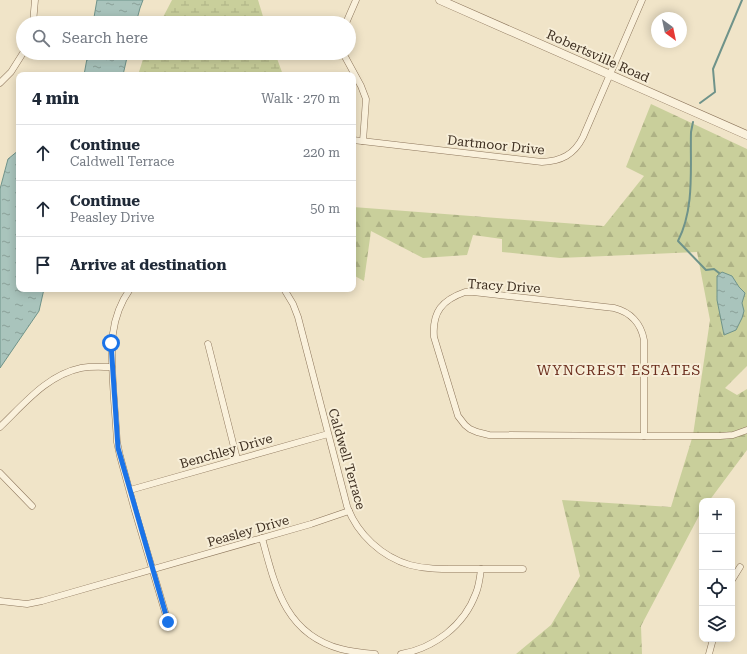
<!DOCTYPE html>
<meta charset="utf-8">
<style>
body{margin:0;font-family:"Roboto Serif",serif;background:#f6f6f7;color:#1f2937}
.controls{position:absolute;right:12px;bottom:12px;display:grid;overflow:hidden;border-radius:8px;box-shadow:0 2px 10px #0003}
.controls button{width:36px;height:36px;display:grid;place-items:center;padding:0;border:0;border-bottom:1px solid #e0e1e3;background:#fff;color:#1f2937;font:20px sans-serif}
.compass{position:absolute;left:651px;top:12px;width:36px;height:36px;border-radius:50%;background:#fff;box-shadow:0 2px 10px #0003;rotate:147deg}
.stop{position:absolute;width:12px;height:12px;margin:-9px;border:3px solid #1a73e8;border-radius:50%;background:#fff}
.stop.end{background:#1a73e8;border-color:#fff;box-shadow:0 1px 4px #0008}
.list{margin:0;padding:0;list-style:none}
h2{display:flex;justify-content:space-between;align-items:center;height:52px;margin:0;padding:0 16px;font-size:17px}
h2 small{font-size:13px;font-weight:400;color:#747a83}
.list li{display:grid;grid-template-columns:26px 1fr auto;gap:12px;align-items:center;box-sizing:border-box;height:56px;padding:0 16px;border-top:1px solid #e0e1e3}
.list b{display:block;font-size:15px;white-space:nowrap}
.list p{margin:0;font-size:13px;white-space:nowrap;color:#747a83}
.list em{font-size:13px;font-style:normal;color:#747a83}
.icon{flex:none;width:22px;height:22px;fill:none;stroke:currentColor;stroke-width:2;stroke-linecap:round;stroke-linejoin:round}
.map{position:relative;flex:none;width:747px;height:654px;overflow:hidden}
.search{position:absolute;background:#fff;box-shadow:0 2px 10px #0003;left:16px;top:16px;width:340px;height:44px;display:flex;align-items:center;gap:10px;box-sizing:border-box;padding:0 14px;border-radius:22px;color:#747a83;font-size:15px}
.panel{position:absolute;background:#fff;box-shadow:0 2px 10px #0003;left:16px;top:72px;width:340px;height:220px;border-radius:8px}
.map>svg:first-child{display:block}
</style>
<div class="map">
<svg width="747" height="654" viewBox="0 0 747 654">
<defs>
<pattern id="forest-firs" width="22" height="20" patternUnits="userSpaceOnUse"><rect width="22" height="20" fill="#c9cf9b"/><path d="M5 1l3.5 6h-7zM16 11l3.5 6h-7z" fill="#aeb285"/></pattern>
<pattern id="wetland-marsh" width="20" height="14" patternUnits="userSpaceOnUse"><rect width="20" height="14" fill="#c9cf9b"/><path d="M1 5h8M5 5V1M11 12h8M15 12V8" fill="none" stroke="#aeb285"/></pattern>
<pattern id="water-ripples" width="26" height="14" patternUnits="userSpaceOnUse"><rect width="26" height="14" fill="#a9c4bc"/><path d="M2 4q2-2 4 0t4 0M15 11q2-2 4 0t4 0" fill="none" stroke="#8ba098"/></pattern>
</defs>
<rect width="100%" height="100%" fill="#f0e4c8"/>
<polygon fill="url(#forest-firs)" points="651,104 747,149 747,366 725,388 737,395 747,389 747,450 709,501 702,501 702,510 641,626 642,654 516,654 551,625 580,576 562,500 671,507 693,435 710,320 697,252 560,258 502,252 502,239 473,235 467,255 423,258 371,231 364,281 353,275 353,207 604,226 644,176 626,167"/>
<g fill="url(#wetland-marsh)">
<polygon points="172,0 258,0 265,23 160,23"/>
<polygon points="145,53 275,53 283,75 138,75"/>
</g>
<g fill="url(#water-ripples)" stroke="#6f938a">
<polygon points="97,0 143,0 140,8 136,23 93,23"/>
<polygon points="88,53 128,53 123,75 84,75"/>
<polygon points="19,150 19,289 44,289 39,311 0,368 0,189 8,159"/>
<polygon points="722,272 732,276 739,287 745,293 742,303 744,311 742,318 736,330 724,335 717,300 717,276"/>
</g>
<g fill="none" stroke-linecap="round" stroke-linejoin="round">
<g stroke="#6f938a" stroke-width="2">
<polyline points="700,103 715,92 713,69 742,0"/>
<path d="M693 122 691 132C690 167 695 208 678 241L706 270 714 269 719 273"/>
</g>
<g stroke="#8d765c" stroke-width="7">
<g id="minor">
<polyline points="33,23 35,0"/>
<polyline points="346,23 356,0"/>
<polyline points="343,53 361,86 366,99 363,141"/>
<polyline points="0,83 11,72 23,53"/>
<path d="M353 140 542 162C561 161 574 155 583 137L642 0"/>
<path d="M130 289C109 319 111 348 113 383 114 403 116 422 117 442L120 456 135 511 168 622"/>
<path d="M284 289 293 304 298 317 347 506C357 534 382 557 410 565 425 569 440 569 456 569 478 569 501 569 523 569"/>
<path d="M465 292H473L614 308C630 312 641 323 644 340V436L489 435 477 432 470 429 465 425 458 416 434 337C432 312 442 300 465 292Z"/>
<polyline points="208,344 237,459"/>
<path d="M0 427C24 404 47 375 81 368 91 366 102 367 112 367"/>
<polyline points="644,436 720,436 733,435 747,430"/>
<polyline points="0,473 32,506"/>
<polyline points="130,490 328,434"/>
<path d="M262 538C275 586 285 634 341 649 352 652 363 653 375 654"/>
<polyline points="732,580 740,567"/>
<polyline points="0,601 27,604 42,601 311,524 349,511"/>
<path d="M401 654C434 648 464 626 476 593 479 586 480 577 481 569"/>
<polyline points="709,654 713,639"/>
</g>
</g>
<g stroke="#8d765c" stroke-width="9">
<polyline id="tertiary" points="440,0 747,135"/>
</g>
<use href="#minor" stroke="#faf1dc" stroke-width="6"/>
<use href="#tertiary" stroke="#faf1dc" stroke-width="8"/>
</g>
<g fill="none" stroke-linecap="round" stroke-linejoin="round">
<polyline stroke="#1a73e8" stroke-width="5" points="111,343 118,448 168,622"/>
</g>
<g text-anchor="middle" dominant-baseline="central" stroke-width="4" stroke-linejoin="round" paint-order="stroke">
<g font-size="13" fill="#3d2e20" stroke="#f7eed8">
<text transform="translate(598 56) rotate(24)">Robertsville Road</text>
<text transform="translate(496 145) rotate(6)">Dartmoor Drive</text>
<text transform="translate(504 286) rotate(4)">Tracy Drive</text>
<text transform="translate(226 451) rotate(-16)">Benchley Drive</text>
<text transform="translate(347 459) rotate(74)">Caldwell Terrace</text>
<text transform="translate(248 531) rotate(-16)">Peasley Drive</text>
</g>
<g font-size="14" letter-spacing="1" fill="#6b2e1e" stroke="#f7eed8">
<text x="619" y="370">WYNCREST ESTATES</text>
</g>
</g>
</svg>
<div class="controls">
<button>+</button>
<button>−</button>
<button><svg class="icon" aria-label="locate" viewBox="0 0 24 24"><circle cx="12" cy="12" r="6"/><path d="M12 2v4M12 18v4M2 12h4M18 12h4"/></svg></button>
<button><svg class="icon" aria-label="layers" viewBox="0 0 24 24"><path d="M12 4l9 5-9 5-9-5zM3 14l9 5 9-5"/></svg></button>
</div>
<svg class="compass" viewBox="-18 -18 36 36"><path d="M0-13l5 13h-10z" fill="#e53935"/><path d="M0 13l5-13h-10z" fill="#747a83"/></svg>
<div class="stop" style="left:111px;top:343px"></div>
<div class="stop end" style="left:168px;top:622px"></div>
<div class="search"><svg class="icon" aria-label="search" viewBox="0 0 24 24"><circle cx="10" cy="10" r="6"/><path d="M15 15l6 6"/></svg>Search here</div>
<section class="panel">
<h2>4 min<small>Walk · 270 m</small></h2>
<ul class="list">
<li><svg class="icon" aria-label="ahead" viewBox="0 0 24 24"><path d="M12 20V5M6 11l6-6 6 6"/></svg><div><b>Continue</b><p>Caldwell Terrace</p></div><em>220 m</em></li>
<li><svg class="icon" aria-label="ahead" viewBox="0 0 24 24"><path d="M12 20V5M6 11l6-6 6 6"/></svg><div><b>Continue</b><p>Peasley Drive</p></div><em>50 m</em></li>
<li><svg class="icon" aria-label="arrive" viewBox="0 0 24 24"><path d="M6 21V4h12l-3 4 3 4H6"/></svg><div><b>Arrive at destination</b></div></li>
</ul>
</section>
</div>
